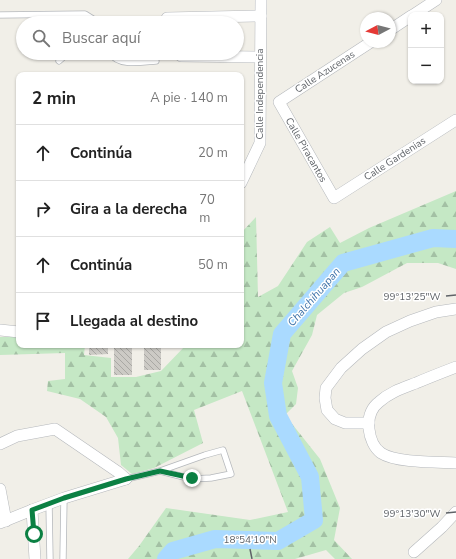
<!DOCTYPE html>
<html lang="es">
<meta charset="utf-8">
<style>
body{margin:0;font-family:"Nunito Sans",sans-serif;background:#f6f6f6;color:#222}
.controls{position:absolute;right:12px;top:12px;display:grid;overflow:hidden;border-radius:8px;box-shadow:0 1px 3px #0004}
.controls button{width:36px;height:36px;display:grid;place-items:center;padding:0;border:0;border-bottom:1px solid #e0e0e0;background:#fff;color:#222;font:20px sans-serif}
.compass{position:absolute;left:360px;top:12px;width:36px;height:36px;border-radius:50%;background:#fff;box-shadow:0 1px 3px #0004;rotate:263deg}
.stop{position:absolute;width:12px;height:12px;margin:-9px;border:3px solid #0b8043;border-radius:50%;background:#fff}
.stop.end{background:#0b8043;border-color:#fff;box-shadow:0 1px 4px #0008}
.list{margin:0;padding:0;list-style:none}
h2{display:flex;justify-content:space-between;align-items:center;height:52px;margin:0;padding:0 16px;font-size:17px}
h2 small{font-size:13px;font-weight:400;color:#767676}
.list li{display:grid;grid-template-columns:26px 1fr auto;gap:12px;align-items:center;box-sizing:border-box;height:56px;padding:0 16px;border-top:1px solid #e0e0e0}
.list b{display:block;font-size:15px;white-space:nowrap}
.list em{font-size:13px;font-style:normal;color:#767676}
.icon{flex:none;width:22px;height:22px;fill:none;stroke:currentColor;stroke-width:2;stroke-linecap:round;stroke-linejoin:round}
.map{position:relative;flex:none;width:456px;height:559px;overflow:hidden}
.search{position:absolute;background:#fff;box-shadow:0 1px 3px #0004;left:16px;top:16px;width:228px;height:44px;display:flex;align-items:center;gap:10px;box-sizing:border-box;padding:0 14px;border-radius:22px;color:#767676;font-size:15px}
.panel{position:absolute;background:#fff;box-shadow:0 1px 3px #0004;left:16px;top:72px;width:228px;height:276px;border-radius:8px}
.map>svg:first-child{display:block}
</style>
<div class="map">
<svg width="456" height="559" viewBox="0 0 456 559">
<defs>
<pattern id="forest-firs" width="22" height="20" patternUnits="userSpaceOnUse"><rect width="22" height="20" fill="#c5e8c5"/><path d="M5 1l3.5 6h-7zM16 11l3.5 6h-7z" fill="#a3c0a4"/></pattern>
<pattern id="building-back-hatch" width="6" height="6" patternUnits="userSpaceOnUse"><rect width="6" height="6" fill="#cccac5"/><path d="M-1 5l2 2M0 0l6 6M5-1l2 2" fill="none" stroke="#a9a8a4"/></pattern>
</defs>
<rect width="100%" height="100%" fill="#f1efe8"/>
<polygon fill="url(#forest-firs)" points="456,191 456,269 438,263 407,263 362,287 344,293 317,315 312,335 292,371 298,388 296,404 285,415 320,459 340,508 334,540 352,559 335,559 326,550 295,559 128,559 139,546 166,508 250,520 288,512 242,391 194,410 203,443 154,468 132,474 121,465 118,438 106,417 80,399 47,391 48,381 65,379 65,353 0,355 0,337 19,337 19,345 85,345 84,355 111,358 111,377 136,377 161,371 186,345 241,345 241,233 256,217 258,297 278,286 307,242 330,227 340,243 369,228"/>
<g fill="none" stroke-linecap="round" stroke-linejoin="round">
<polyline stroke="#aadaff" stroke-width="18" points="166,559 173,551 215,539 278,541 314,520 310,477 278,416 273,383 282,334 343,263 433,238 456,239"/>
</g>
<g fill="url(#building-back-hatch)">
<polygon points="89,345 108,345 108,354 89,355"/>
<rect x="114" y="345" width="18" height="30"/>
<rect x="144" y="345" width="17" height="25"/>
</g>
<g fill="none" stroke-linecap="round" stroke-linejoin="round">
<g stroke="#b5b8bc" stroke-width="7">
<g id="service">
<polyline points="0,15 85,14 93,19 95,23"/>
<path d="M110 53C119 67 142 62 156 61"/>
<polyline points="59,61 68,53"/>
<polyline points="126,479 160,471 192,479 211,478 231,474 223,450 205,455 160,471"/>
<polyline points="49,504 50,559"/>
<polyline points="63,559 64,498"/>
</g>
</g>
<g stroke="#b5b8bc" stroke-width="12">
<g id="minor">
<polyline points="413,15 436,0"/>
<polyline points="167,18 261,16"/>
<polyline points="390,30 411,16"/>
<polyline points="371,42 279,102 334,198 456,120"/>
<polyline points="181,56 260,57"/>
<polyline points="241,183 260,143 261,0"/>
<polyline points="0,330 19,332"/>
<path d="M456 367C443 372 430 377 416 383 403 388 390 392 379 402 370 409 368 419 369 429 370 438 374 448 381 453 396 463 437 462 456 463"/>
<polyline points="369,423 345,423 335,419 327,410 325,398 326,388 341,368 362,349 386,332 410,321 436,312 456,309"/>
<polyline points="0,444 17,436 55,429 118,472 126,479"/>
<polyline points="0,489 6,521"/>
<polyline points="32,510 35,559"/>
<polyline points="0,523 32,510 64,498 126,479"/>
<polyline points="414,552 442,527 456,512"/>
</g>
</g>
<use href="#service" stroke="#fff" stroke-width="5.5"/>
<use href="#minor" stroke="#fff" stroke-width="11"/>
</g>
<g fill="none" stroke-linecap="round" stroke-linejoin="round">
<polyline stroke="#0b8043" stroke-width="5" points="34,534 32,510 64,498 126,479 160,471 192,478"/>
</g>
<path fill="none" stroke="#5f6368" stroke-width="1.5" d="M446 296 456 295M446 513 456 512M250 549 252 559"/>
<g text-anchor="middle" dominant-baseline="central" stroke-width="3" stroke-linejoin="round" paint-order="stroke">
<g font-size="10" fill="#5f6368" stroke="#fff">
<text transform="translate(325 72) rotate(-33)">Calle Azucenas</text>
<text transform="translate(260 94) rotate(-90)">Calle Independencia</text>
<text transform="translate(306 150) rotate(60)">Calle Piracantos</text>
<text transform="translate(395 159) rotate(-33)">Calle Gardenias</text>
</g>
<g font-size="11" font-style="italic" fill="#4174aa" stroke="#fff">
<text transform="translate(314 297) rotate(-49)">Chalchihuapan</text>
</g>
</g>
<g font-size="10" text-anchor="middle" fill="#5f6368" stroke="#fff" stroke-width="3" stroke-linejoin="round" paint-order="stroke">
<text x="412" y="300">99°13'25"W</text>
<text x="412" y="517">99°13'30"W</text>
<text x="250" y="543">18°54'10"N</text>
</g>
</svg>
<div class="controls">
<button>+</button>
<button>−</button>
</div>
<svg class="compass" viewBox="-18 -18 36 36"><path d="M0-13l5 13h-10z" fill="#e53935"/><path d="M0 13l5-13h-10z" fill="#767676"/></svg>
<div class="stop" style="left:34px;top:534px"></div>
<div class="stop end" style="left:192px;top:478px"></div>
<div class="search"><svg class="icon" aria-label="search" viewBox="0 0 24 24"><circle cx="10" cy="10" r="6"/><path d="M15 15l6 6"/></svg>Buscar aquí</div>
<section class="panel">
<h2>2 min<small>A pie · 140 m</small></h2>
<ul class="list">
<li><svg class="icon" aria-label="ahead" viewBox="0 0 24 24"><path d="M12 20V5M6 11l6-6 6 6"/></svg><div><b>Continúa</b></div><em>20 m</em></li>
<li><svg class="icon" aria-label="right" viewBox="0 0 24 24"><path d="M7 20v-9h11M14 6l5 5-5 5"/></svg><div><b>Gira a la derecha</b></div><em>70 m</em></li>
<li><svg class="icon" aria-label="ahead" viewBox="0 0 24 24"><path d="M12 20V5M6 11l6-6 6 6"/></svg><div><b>Continúa</b></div><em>50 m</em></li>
<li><svg class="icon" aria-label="arrive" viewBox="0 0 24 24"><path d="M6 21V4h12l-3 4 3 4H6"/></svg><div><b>Llegada al destino</b></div></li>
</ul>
</section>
</div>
